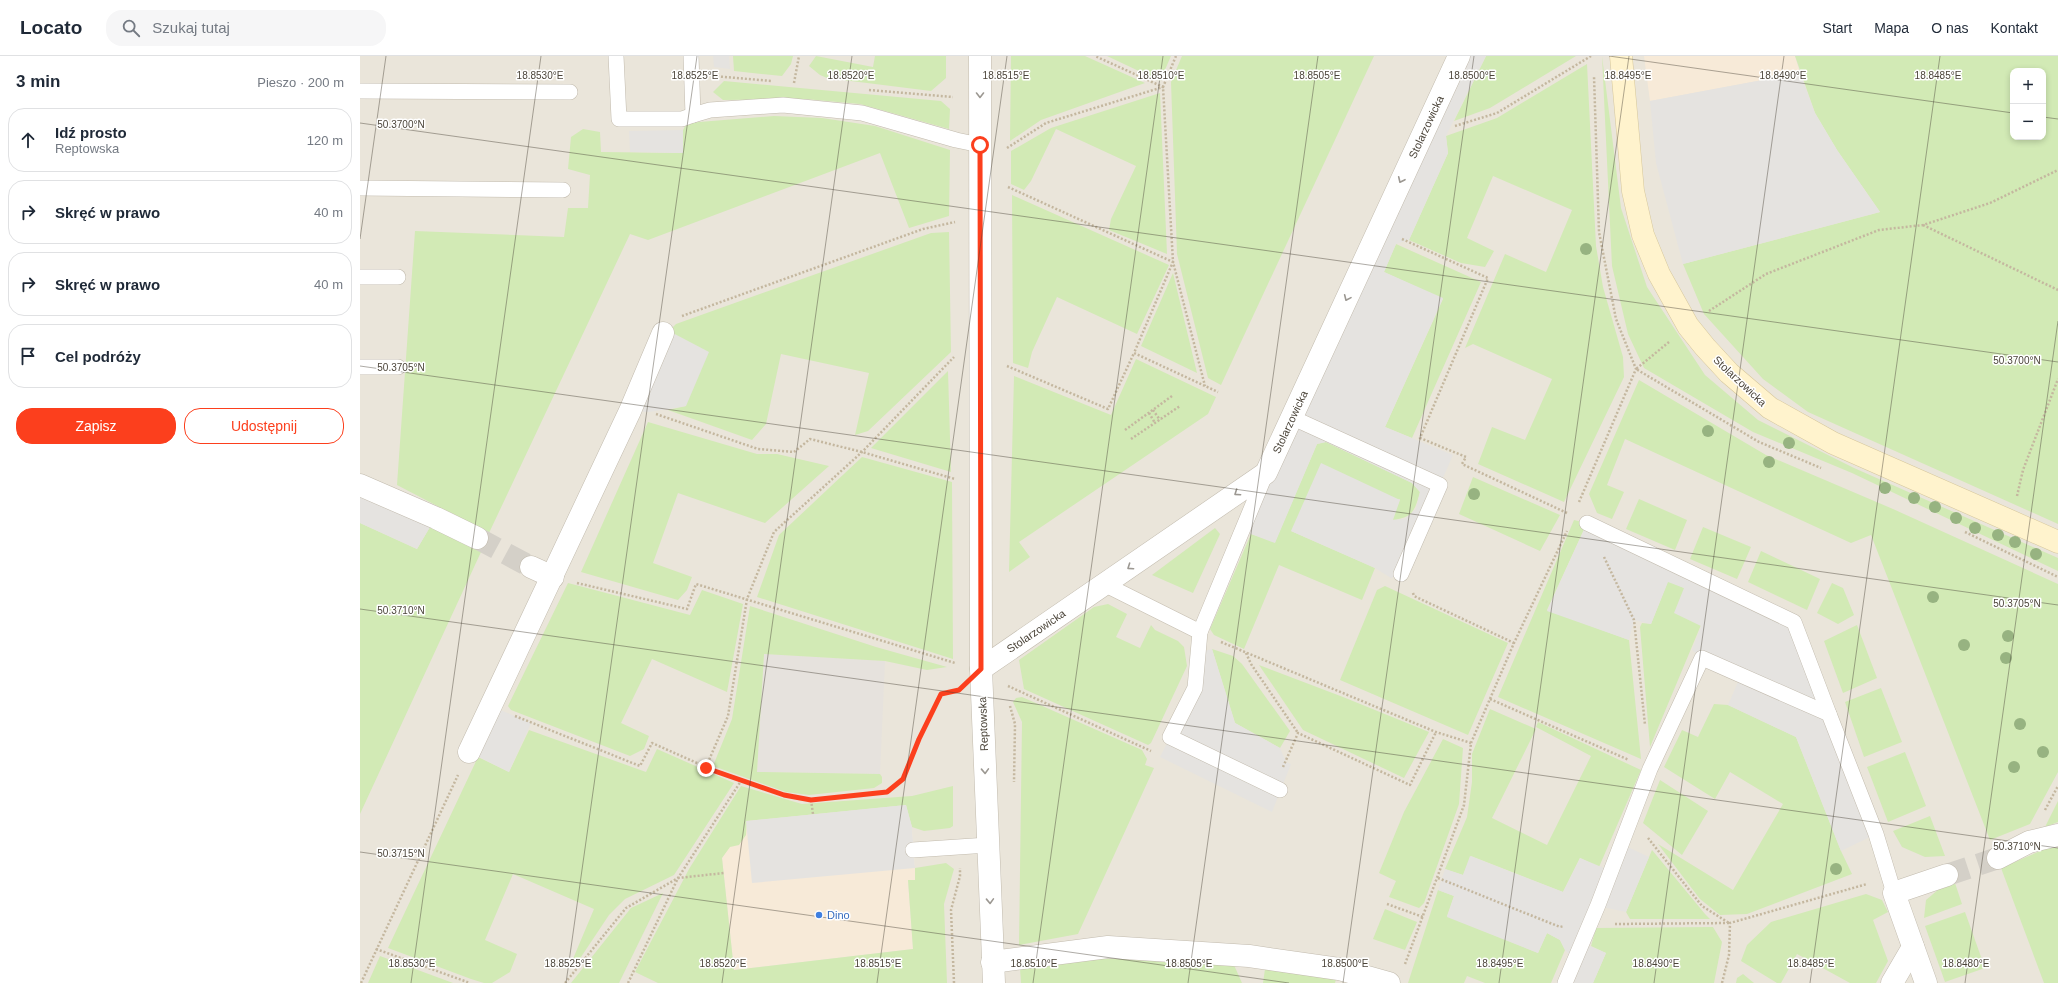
<!DOCTYPE html>
<html lang="pl">
<meta charset="utf-8">
<style>
body{margin:0;font-family:Arial,sans-serif;background:#f6f6f7;color:#1f2937}
.controls{position:absolute;right:12px;top:12px;display:grid;overflow:hidden;border-radius:8px;box-shadow:0 2px 6px #0003}
.controls button{width:36px;height:36px;display:grid;place-items:center;padding:0;border:0;border-bottom:1px solid #e0e1e3;background:#fff;color:#1f2937;font:20px sans-serif}
.stop{position:absolute;width:12px;height:12px;margin:-9px;border:3px solid #fc3f1d;border-radius:50%;background:#fff}
.stop.end{background:#fc3f1d;border-color:#fff;box-shadow:0 1px 4px #0008}
.list{margin:0;padding:0;list-style:none}
h2{display:flex;justify-content:space-between;align-items:center;height:52px;margin:0;padding:0 16px;font-size:17px}
h2 small{font-size:13px;font-weight:400;color:#747a83}
.list li{display:grid;grid-template-columns:26px 1fr auto;gap:12px;align-items:center;box-sizing:border-box;height:64px;margin:0 8px 8px;padding:0 8px;border:1px solid #e0e1e3;border-radius:16px}
.list b{display:block;font-size:15px;white-space:nowrap}
.list p{margin:0;font-size:13px;white-space:nowrap;color:#747a83}
.list em{font-size:13px;font-style:normal;color:#747a83}
.actions{display:flex;gap:8px;padding:12px 16px}
.actions a{flex:1;padding:9px 0;border:1px solid #fc3f1d;border-radius:16px;text-align:center;font-size:14px;color:#fc3f1d}
.actions .main{background:#fc3f1d;color:#fff}
.icon{flex:none;width:22px;height:22px;fill:none;stroke:currentColor;stroke-width:2;stroke-linecap:round;stroke-linejoin:round}
.map{position:relative;flex:none;width:1698px;height:927px;overflow:hidden}
header{display:flex;align-items:center;gap:24px;box-sizing:border-box;height:56px;padding:0 20px;background:#fff;border-bottom:1px solid #e0e1e3}
header strong{font-size:19px}
nav{display:flex;gap:22px;margin-inline-start:auto;font-size:14px}
.search{width:280px;height:36px;background:#f6f6f7;display:flex;align-items:center;gap:10px;box-sizing:border-box;padding:0 14px;border-radius:16px;color:#747a83;font-size:15px}
main{display:flex}
aside{flex:1;background:#fff}
.map>svg:first-child{display:block}
</style>
<header>
<strong>Locato</strong>
<div class="search"><svg class="icon" aria-label="search" viewBox="0 0 24 24"><circle cx="10" cy="10" r="6"/><path d="M15 15l6 6"/></svg>Szukaj tutaj</div>
<nav><a>Start</a><a>Mapa</a><a>O nas</a><a>Kontakt</a></nav>
</header>
<main>
<aside>
<h2>3 min<small>Pieszo · 200 m</small></h2>
<ul class="list">
<li><svg class="icon" aria-label="ahead" viewBox="0 0 24 24"><path d="M12 20V5M6 11l6-6 6 6"/></svg><div><b>Idź prosto</b><p>Reptowska</p></div><em>120 m</em></li>
<li><svg class="icon" aria-label="right" viewBox="0 0 24 24"><path d="M7 20v-9h11M14 6l5 5-5 5"/></svg><div><b>Skręć w prawo</b></div><em>40 m</em></li>
<li><svg class="icon" aria-label="right" viewBox="0 0 24 24"><path d="M7 20v-9h11M14 6l5 5-5 5"/></svg><div><b>Skręć w prawo</b></div><em>40 m</em></li>
<li><svg class="icon" aria-label="arrive" viewBox="0 0 24 24"><path d="M6 21V4h12l-3 4 3 4H6"/></svg><div><b>Cel podróży</b></div></li>
</ul>
<div class="actions"><a class="main">Zapisz</a><a>Udostępnij</a></div>
</aside>
<div class="map">
<svg width="1698" height="927" viewBox="0 0 1698 927">
<rect width="100%" height="100%" fill="#f6f3ec"/>
<path fill="#eae5da" fill-rule="evenodd" d="M0 0H1698V927H0ZM1653 15H1683V81H1653Z"/>
<g fill="#f7ead8">
<polygon points="1284,0 1435,0 1440,17 1290,45"/>
<polygon points="548,761 552,771 555,812 555,824 548,825 553,893 374,914 362,802 386,765"/>
</g>
<polygon fill="#e6e2dd" points="404,598 525,605 520,718 397,716"/>
<g fill="#d2eab5" fill-rule="evenodd">
<polygon points="373,0 433,0 431,8 422,20 374,15"/>
<polygon points="456,0 513,11 515,0 586,0 586,22 571,35 467,22 460,19 449,10"/>
<polygon points="651,0 725,0 785,27 681,64 650,85"/>
<polygon points="747,0 811,0 800,25"/>
<polygon points="822,0 1014,0 861,329 848,322 817,198 811,26"/>
<polygon points="1126,0 1216,0 1130,52 1094,65"/>
<polygon points="1242,0 1261,152 1287,231 1345,319 1398,364 1494,412 1698,502 1698,515 1492,417 1393,376 1284,312 1268,278 1252,210"/>
<path d="M1435 0H1698V468L1448 356 1403 323 1344 258 1323 208 1520 156 1477 94 1455 57ZM1653 15H1683V81H1653Z"/>
<polygon points="1227,8 1236,190 1243,231 1263,301 1264,321 1204,446 1118,408 1132,371 1165,384 1192,323 1113,288 1105,292 1145,198 1186,216 1212,154 1133,120 1107,182 1134,195 1125,211 1101,207 1049,184 1088,97 1086,80 1137,62"/>
<polygon points="364,25 581,45 590,53 589,73 500,48 445,43 363,44 353,36"/>
<polygon points="800,37 807,198 749,174 751,163 776,110 696,73 671,125 664,134 651,128 651,95 691,72"/>
<polygon points="414,60 462,62 515,70 590,94 589,160 549,172 520,97 288,184 270,178 129,477 37,429 55,175 204,181 208,152 228,152 230,119 208,113 211,81 223,73 240,76 241,96 323,97 323,74 327,67"/>
<polygon points="652,139 809,209 777,278 697,241 672,296 668,312 653,307"/>
<polygon points="589,176 591,296 508,375 495,379 509,317 421,298 406,368 392,384 308,354 326,350 309,275 316,268 571,177"/>
<polygon points="1036,188 1121,226 1052,382 1025,371 1083,243 1024,216"/>
<polygon points="813,217 837,317 781,290"/>
<polygon points="776,303 856,341 848,358 659,486 670,501 649,516 654,320 751,359"/>
<polygon points="588,315 591,416 511,392"/>
<polygon points="1279,324 1406,399 1533,453 1698,528 1698,716 1670,768 1630,784 1511,479 1491,487 1265,383 1247,429 1264,436 1252,463 1237,457 1229,438"/>
<polygon points="288,366 397,398 417,398 469,410 405,467 318,437 293,507 332,521 327,534 318,544 221,516"/>
<path d="M966 386 1052 427 1060 436C1055 454 1053 462 1032 464L1040 443 931 475 1015 512 1002 544 919 509 884 593 854 579 850 573 891 478 915 486 957 388Z"/>
<polygon points="502,401 592,426 593,603 397,541 419,479"/>
<polygon points="1113,421 1200,459 1180,495 1099,458"/>
<polygon points="1279,443 1327,464 1315,494 1266,473"/>
<polygon points="1214,464 1227,467 1187,554 1269,584 1281,703 1138,641"/>
<polygon points="0,467 57,493 70,471 121,496 0,758"/>
<polygon points="1343,471 1391,491 1377,523 1330,503"/>
<polygon points="855,472 860,478 833,537 792,519"/>
<polygon points="1401,495 1460,523 1447,554 1388,526"/>
<polygon points="1308,525 1324,532 1341,569 1290,691 1280,571 1282,567 1291,568"/>
<polygon points="208,527 330,559 342,534 383,548 367,636 292,603 261,667 289,680 284,693 270,700 151,654 148,650"/>
<polygon points="1472,527 1483,532 1494,559 1478,568 1457,557"/>
<polygon points="1025,530 1148,587 1108,679 980,624 1017,534"/>
<polygon points="748,548 767,558 756,581 780,592 791,569 795,574 818,585 824,591 827,610 791,687 788,689 664,633 659,604 734,551"/>
<polygon points="390,550 516,591 587,611 567,614 525,605 404,598 397,716 520,718 522,721 522,727 514,732 449,739 426,736 353,710 372,663"/>
<polygon points="1497,569 1517,622 1483,637 1464,585"/>
<polygon points="852,593 873,600 882,608 930,675 920,692 875,667"/>
<polygon points="899,609 983,641 1069,676 1044,722 943,674"/>
<polygon points="1521,632 1542,686 1504,701 1485,646"/>
<polygon points="662,641 782,694 787,703 785,709 794,712 718,878 659,889 662,666 653,646 656,642"/>
<polygon points="1354,648 1368,649 1436,681 1481,795 1492,818 1387,858 1360,859 1340,843 1298,788 1373,834 1423,748 1370,716 1355,743 1304,711 1322,674 1338,681"/>
<polygon points="1130,653 1176,673 1132,762 1187,789 1231,700 1176,671 1178,666 1281,714 1239,811 1220,802 1203,836 1111,800 1103,819 1085,813 1107,761 1112,726 1112,698"/>
<polygon points="169,674 286,716 297,693 374,727 314,819 265,843 249,859 219,904 210,910 234,853 153,818 125,884 157,898 150,916 132,927 124,927 111,923 28,892 118,701 149,716"/>
<polygon points="1083,683 1103,692 1099,748 1064,847 1059,852 1029,841 1036,825 1019,817 1044,756"/>
<polygon points="1545,696 1566,750 1528,766 1507,711"/>
<polygon points="1300,724 1348,755 1322,799 1283,767"/>
<polygon points="381,730 442,748 552,740 593,730 593,770 590,772 564,775 552,771 546,749 387,765 386,779 379,789 370,791 362,802 374,914 553,893 548,824 555,824 555,812 586,807 594,813 584,848 587,927 298,927 275,916 329,813"/>
<polygon points="1698,745 1698,766 1685,771"/>
<polygon points="1570,760 1585,800 1565,801 1542,791 1533,775"/>
<polygon points="1687,792 1698,792 1698,927 1684,927 1641,812"/>
<polygon points="1292,794 1345,858 1350,863 1270,863 1266,856"/>
<polygon points="1595,827 1602,848 1564,862 1566,844 1579,833"/>
<polygon points="1078,834 1094,840 1087,860 1178,897 1187,877 1200,884 1205,894 1191,927 1125,927 1107,920 1104,927 1048,927"/>
<polygon points="303,837 259,927 211,927 271,852"/>
<polygon points="1506,838 1522,844 1528,856 1513,864 1528,905 1516,927 1490,927 1437,898 1421,927 1417,927 1381,905 1387,889 1411,866"/>
<polygon points="1025,853 1057,866 1045,894 1013,883"/>
<polygon points="1605,856 1625,912 1585,926 1565,870"/>
<polygon points="1353,871 1362,886 1354,927 1233,927 1246,897 1231,890 1236,872"/>
<polygon points="763,898 874,909 882,927 661,927 660,912"/>
<polygon points="20,900 93,927 8,927"/>
<polygon points="905,913 976,923 975,927 903,927"/>
<polygon points="1383,918 1394,927 1376,927 1377,922"/>
</g>
<g fill="#e5e3e0">
<polygon points="353,0 369,0 370,13 354,11"/>
<polygon points="1099,0 1126,0 1086,80 1088,97 1049,184 1036,188 1024,216 1083,242 1025,371 1093,399 1041,518 1031,522 1015,512 931,475 961,407 1040,444 1033,464 1045,463 1056,453 1060,436 1052,427 966,386 957,388 915,487 891,478 886,469"/>
<polygon points="1440,17 1455,57 1477,94 1520,156 1323,208 1296,107 1290,45"/>
<polygon points="323,74 323,97 270,96 269,75"/>
<polygon points="309,275 349,296 326,350 289,356 270,355"/>
<polygon points="0,439 70,471 57,493 0,467"/>
<polygon points="1227,467 1434,566 1516,778 1481,795 1436,681 1368,649 1381,619 1342,602 1332,594 1341,570 1314,557 1324,532 1308,526 1291,568 1274,564 1269,584 1187,555"/>
<polygon points="852,593 875,667 920,692 926,706 931,708 912,756 800,701 835,632 837,597"/>
<polygon points="131,650 171,667 149,716 109,696"/>
<polygon points="546,749 552,771 555,812 392,827 386,765"/>
<polygon points="1261,788 1289,801 1266,856 1238,850 1222,887 1246,897 1233,927 1205,927 1215,905 1205,894 1200,884 1187,877 1178,897 1087,861 1094,840 1078,834 1085,813 1103,819 1110,800 1203,836 1220,802 1251,815"/>
</g>
<g fill="none" stroke-linecap="round" stroke-linejoin="round">
<g stroke="#d4d0c8" stroke-width="22" stroke-dasharray="22 11" stroke-linecap="butt">
<polyline points="117,482 171,511"/>
<polyline points="1587,819 1638,802"/>
</g>
<g stroke="#c2bbae" stroke-width="16">
<g id="lane">
<polyline points="256,0 259,63 322,63 333,59"/>
<polyline points="331,0 333,59 350,54 423,49 502,57 596,84 620,89"/>
<polyline points="0,35 210,36"/>
<polyline points="0,132 203,134"/>
<polyline points="0,221 38,221"/>
<polyline points="0,311 38,311"/>
<polyline points="933,362 1080,429 1041,518"/>
<polyline points="906,417 840,576 835,632 810,681 920,734"/>
<polyline points="1227,467 1434,566 1469,658"/>
<polyline points="744,528 840,576"/>
<polyline points="553,794 628,789"/>
<polyline points="1205,927 1238,849 1290,713 1342,602 1469,658 1516,778 1534,837"/>
</g>
</g>
<g stroke="#c2bbae" stroke-width="23">
<g id="street">
<polyline points="620,0 621,613 634,927"/>
<polyline points="0,429 76,462 117,482"/>
<polyline points="171,511 193,521"/>
<polyline points="621,613 906,417 1099,0"/>
<polyline points="109,696 270,355 303,277"/>
<polyline points="1638,802 1669,786 1698,779"/>
<polyline points="632,906 748,891 889,900 979,913 1029,927"/>
<polyline points="1532,927 1553,891"/>
<polyline points="1566,927 1534,837 1587,819"/>
</g>
</g>
<g stroke="#d6c79b" stroke-width="23">
<polyline id="secondary" points="1261,0 1273,135 1283,179 1299,218 1328,270 1345,291 1369,317 1410,352 1473,387 1698,486"/>
</g>
<g stroke="#c4b79f" stroke-width="2.5" stroke-dasharray="2 2" stroke-linecap="butt">
<polyline points="816,0 803,31 813,206 774,297 858,336"/>
<polyline points="353,20 412,25"/>
<polyline points="434,27 439,0"/>
<polyline points="509,34 593,41"/>
<polyline points="1095,70 1137,57 1231,0"/>
<polyline points="647,92 686,67 803,31 735,0"/>
<polyline points="648,131 813,206 845,330"/>
<polyline points="1563,169 1698,234"/>
<polyline points="1042,183 1128,222 1060,382 1106,401 1102,408 1207,457"/>
<polyline points="1349,255 1406,218 1519,174 1563,169 1630,147 1698,114"/>
<polyline points="322,260 563,173 595,166"/>
<polyline points="1309,286 1276,313 1399,386 1461,412"/>
<polyline points="647,310 748,353 774,297"/>
<polyline points="793,354 800,364"/>
<polyline points="789,357 795,367"/>
<polyline points="296,358 398,393 434,396 450,383 502,396 595,423"/>
<polyline points="765,374 812,340"/>
<polyline points="771,383 820,350"/>
<polyline points="1657,440 1663,414 1698,323"/>
<polyline points="1219,446 1276,313 1256,263 1239,176 1234,20"/>
<polyline points="1605,476 1698,521"/>
<polyline points="1244,501 1274,564 1285,669"/>
<polyline points="217,527 327,553 336,528 595,607"/>
<polyline points="1053,537 1054,540 1154,587"/>
<polyline points="861,586 1076,676 1111,687"/>
<polyline points="886,597 891,608 938,677"/>
<polyline points="648,630 791,695"/>
<polyline points="1130,643 1269,704"/>
<polyline points="650,650 655,668 654,726"/>
<polyline points="155,660 280,710 292,687 346,711 424,739 451,744 527,736 543,723 559,683 581,638 596,635"/>
<polyline points="346,711 368,660 387,543 414,476 502,396 594,301"/>
<polyline points="923,711 938,677 1050,729 1076,676"/>
<polyline points="451,744 453,758"/>
<polyline points="1685,754 1698,730"/>
<polyline points="1288,782 1342,850 1369,867"/>
<polyline points="1078,822 1200,871 1204,870"/>
<polyline points="1027,848 1063,861"/>
<polyline points="1255,868 1370,867"/>
<polyline points="16,893 110,927"/>
<polyline points="1045,908 1104,749 1111,687 1154,587 1207,475"/>
<polyline points="1,927 98,719"/>
<polyline points="205,927 266,852 318,822 381,725"/>
<polyline points="268,927 318,822 364,817"/>
<polyline points="594,927 591,854 600,820 600,812"/>
<polyline points="1362,927 1369,899 1370,867 1507,828"/>
</g>
<use href="#lane" stroke="#fff" stroke-width="15"/>
<use href="#street" stroke="#fff" stroke-width="22"/>
<use href="#secondary" stroke="#fff3cd" stroke-width="22"/>
</g>
<g fill="#97b381">
<circle cx="1226" cy="193" r="6"/>
<circle cx="1348" cy="375" r="6"/>
<circle cx="1429" cy="387" r="6"/>
<circle cx="1409" cy="406" r="6"/>
<circle cx="1525" cy="432" r="6"/>
<circle cx="1114" cy="438" r="6"/>
<circle cx="1554" cy="442" r="6"/>
<circle cx="1575" cy="451" r="6"/>
<circle cx="1596" cy="462" r="6"/>
<circle cx="1615" cy="472" r="6"/>
<circle cx="1638" cy="479" r="6"/>
<circle cx="1655" cy="486" r="6"/>
<circle cx="1676" cy="498" r="6"/>
<circle cx="1573" cy="541" r="6"/>
<circle cx="1648" cy="580" r="6"/>
<circle cx="1604" cy="589" r="6"/>
<circle cx="1646" cy="602" r="6"/>
<circle cx="1660" cy="668" r="6"/>
<circle cx="1683" cy="696" r="6"/>
<circle cx="1654" cy="711" r="6"/>
<circle cx="1476" cy="813" r="6"/>
</g>
<defs><path id="oneway-chevron" d="M-2-3.5L2.5 0L-2 3.5" fill="none" stroke-width="1.6" stroke-linecap="round" stroke-linejoin="round"/></defs>
<g stroke="#9c9892">
<use href="#oneway-chevron" transform="translate(620 39) rotate(90)"/>
<use href="#oneway-chevron" transform="translate(1041 124) rotate(115)"/>
<use href="#oneway-chevron" transform="translate(987 242) rotate(114)"/>
<use href="#oneway-chevron" transform="translate(877 437) rotate(146)"/>
<use href="#oneway-chevron" transform="translate(770 511) rotate(146)"/>
<use href="#oneway-chevron" transform="translate(625 715) rotate(88)"/>
<use href="#oneway-chevron" transform="translate(630 845) rotate(88)"/>
</g>
<g fill="none" stroke-linecap="round" stroke-linejoin="round">
<polyline stroke="#fc3f1d" stroke-width="5" points="346,712 424,739 451,744 527,736 543,723 559,683 581,638 599,634 621,613 620,89"/>
</g>
<path fill="none" stroke="#4b4439" stroke-width="1" stroke-opacity="0.45" d="M1249 0 1653 57M1683 61 1698 63M0 67 1698 306M0 183 26 0M0 310 1698 549M0 553 1698 792M0 796 929 927M51 927 181 0M206 927 337 0M362 927 492 0M517 927 647 0M673 927 803 0M828 927 958 0M983 927 1114 0M1139 927 1269 0M1294 927 1424 0M1450 927 1580 0M1605 927 1698 265"/>
<circle fill="#3f7fe0" stroke="#fff" stroke-width="1.5" cx="459" cy="859" r="4"/>
<g text-anchor="middle" dominant-baseline="central" stroke-width="3" stroke-linejoin="round" paint-order="stroke">
<g font-size="11" fill="#4b4439" stroke="#fff">
<text transform="translate(1066 71) rotate(-65)">Stolarzowicka</text>
<text transform="translate(1380 325) rotate(43)">Stolarzowicka</text>
<text transform="translate(930 366) rotate(-65)">Stolarzowicka</text>
<text transform="translate(676 575) rotate(-34)">Stolarzowicka</text>
<text transform="translate(623 668) rotate(-92)">Reptowska</text>
</g>
<g font-size="11" fill="#366cbe" stroke="#fff" text-anchor="start">
<text x="467" y="859">Dino</text>
</g>
</g>
<g font-size="10" text-anchor="middle" fill="#4b4439" stroke="#fff" stroke-width="3" stroke-linejoin="round" paint-order="stroke">
<text x="180" y="23">18.8530°E</text>
<text x="335" y="23">18.8525°E</text>
<text x="491" y="23">18.8520°E</text>
<text x="646" y="23">18.8515°E</text>
<text x="801" y="23">18.8510°E</text>
<text x="957" y="23">18.8505°E</text>
<text x="1112" y="23">18.8500°E</text>
<text x="1268" y="23">18.8495°E</text>
<text x="1423" y="23">18.8490°E</text>
<text x="1578" y="23">18.8485°E</text>
<text x="41" y="72">50.3700°N</text>
<text x="1657" y="308">50.3700°N</text>
<text x="41" y="315">50.3705°N</text>
<text x="1657" y="551">50.3705°N</text>
<text x="41" y="558">50.3710°N</text>
<text x="1657" y="794">50.3710°N</text>
<text x="41" y="801">50.3715°N</text>
<text x="52" y="911">18.8530°E</text>
<text x="208" y="911">18.8525°E</text>
<text x="363" y="911">18.8520°E</text>
<text x="518" y="911">18.8515°E</text>
<text x="674" y="911">18.8510°E</text>
<text x="829" y="911">18.8505°E</text>
<text x="985" y="911">18.8500°E</text>
<text x="1140" y="911">18.8495°E</text>
<text x="1296" y="911">18.8490°E</text>
<text x="1451" y="911">18.8485°E</text>
<text x="1606" y="911">18.8480°E</text>
</g>
</svg>
<div class="controls">
<button>+</button>
<button>−</button>
</div>
<div class="stop" style="left:620px;top:89px"></div>
<div class="stop end" style="left:346px;top:712px"></div>
</div>
</main>
